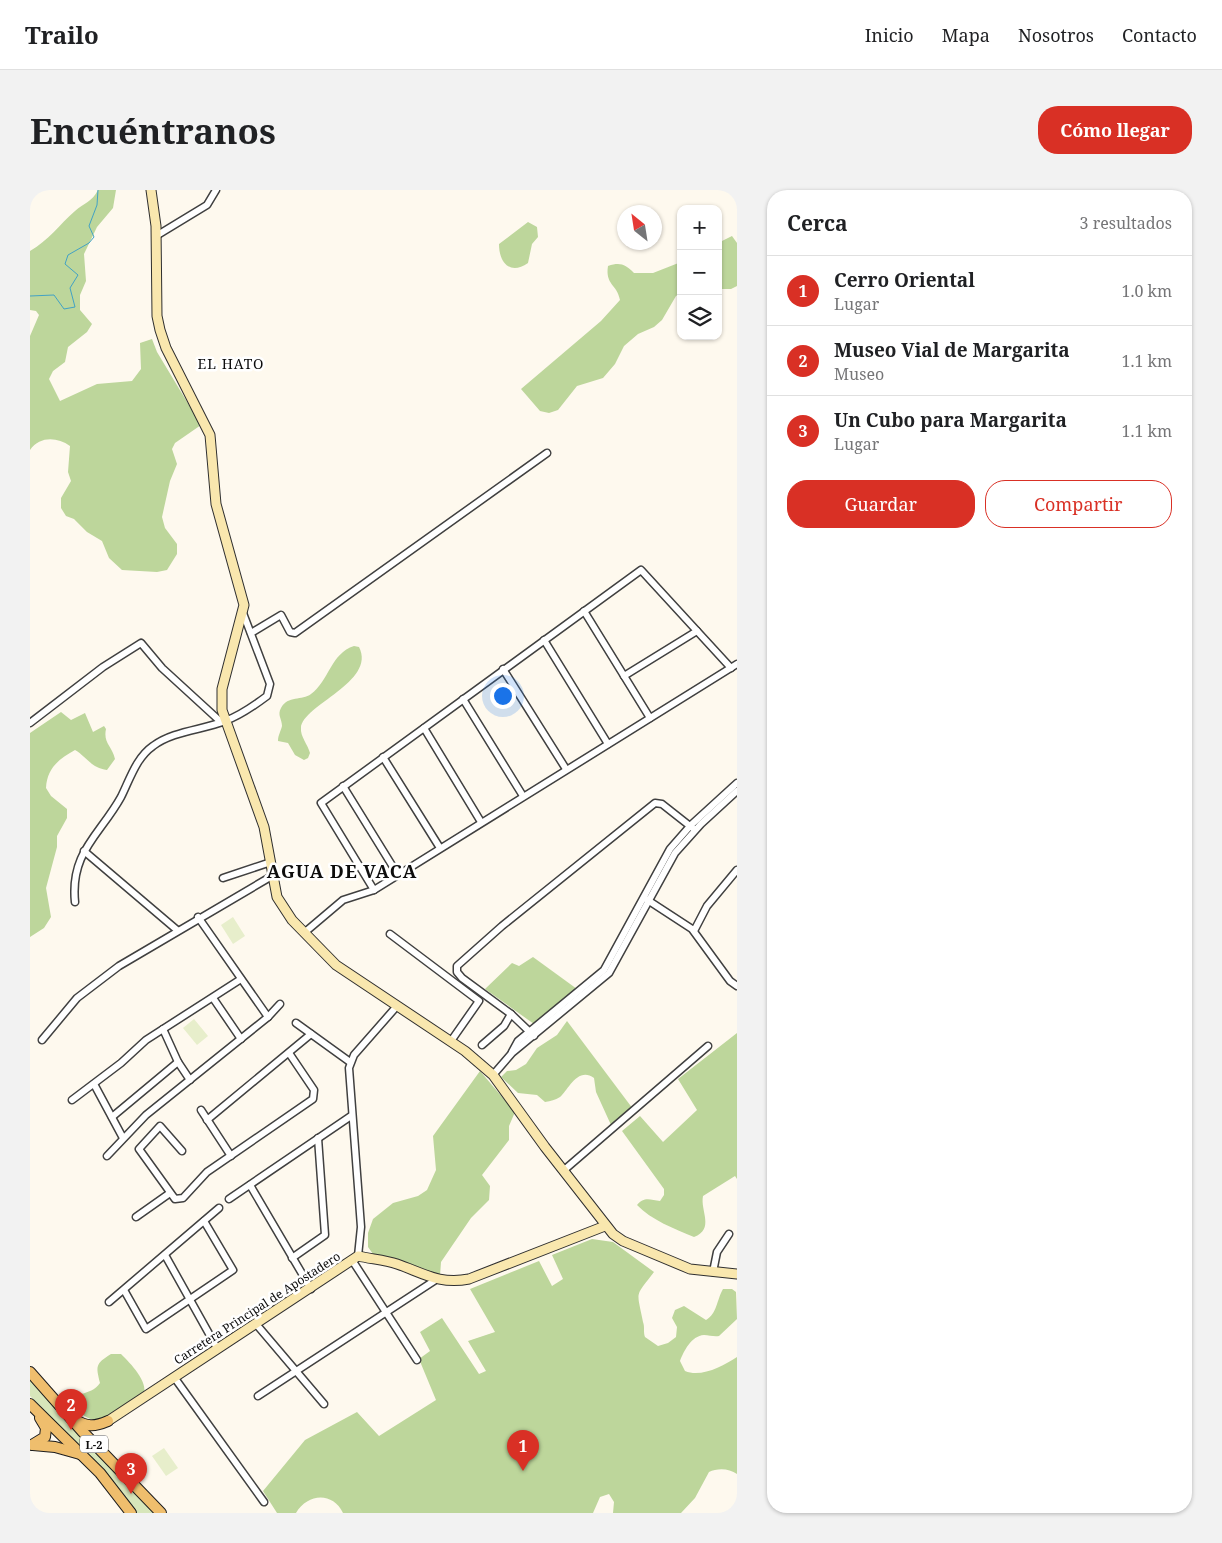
<!DOCTYPE html>
<html lang="es">
<meta charset="utf-8">
<style>
body{margin:0;font-family:"Noto Serif",serif;background:#f2f2f2;color:#202124}
.controls{position:absolute;right:15px;top:15px;display:grid;overflow:hidden;border-radius:10px;box-shadow:0 1px 4px #0004}
.controls button{width:45px;height:45px;display:grid;place-items:center;padding:0;border:0;border-bottom:1px solid #e0e0e0;background:#fff;color:#202124;font:25px sans-serif}
.compass{position:absolute;left:587px;top:15px;width:45px;height:45px;border-radius:50%;background:#fff;box-shadow:0 1px 4px #0004;rotate:330deg}
.you{position:absolute;left:472px;top:505px;width:18px;height:18px;margin:-12px;border:4px solid #fff;border-radius:50%;background:#1a73e8;box-shadow:0 0 0 8px #1a73e833}
.badge{display:grid;place-items:center;width:32px;height:32px;border-radius:50%;background:#d93025;color:#fff;font-size:16px;font-weight:700}
.pin{position:absolute;translate:-50% -41px;filter:drop-shadow(0 1px 2px #0008)}
.pin::after{content:'';position:absolute;top:26px;width:18px;height:15px;background:inherit;clip-path:polygon(0 0,100% 0,50% 100%)}
.list{margin:0;padding:0;list-style:none}
h2{display:flex;justify-content:space-between;align-items:center;height:65px;margin:0;padding:0 20px;font-size:21px}
h2 small{font-size:16px;font-weight:400;color:#757577}
.list li{display:grid;grid-template-columns:32px 1fr auto;gap:15px;align-items:center;box-sizing:border-box;height:70px;padding:0 20px;border-top:1px solid #e0e0e0}
.list b{display:block;font-size:19px;white-space:nowrap}
.list p{margin:0;font-size:16px;white-space:nowrap;color:#757577}
.list em{font-size:16px;font-style:normal;color:#757577}
.actions{display:flex;gap:10px;padding:15px 20px}
.actions a{flex:1;padding:11px 0;border:1px solid #d93025;border-radius:20px;text-align:center;font-size:18px;color:#d93025}
.actions .main{background:#d93025;color:#fff}
.icon{flex:none;width:28px;height:28px;fill:none;stroke:currentColor;stroke-width:2;stroke-linecap:round;stroke-linejoin:round}
.map{position:relative;flex:none;width:707px;height:1323px;overflow:hidden;border-radius:20px}
header{display:flex;align-items:center;gap:30px;box-sizing:border-box;height:70px;padding:0 25px;background:#fff;border-bottom:1px solid #e0e0e0}
header strong{font-size:24px}
nav{display:flex;gap:28px;margin-inline-start:auto;font-size:18px}
.intro{display:flex;align-items:center;justify-content:space-between;box-sizing:border-box;height:120px;padding:0 30px}
h1{margin:0;font-size:35px}
.button{padding:12px 22px;border-radius:20px;background:#d93025;color:#fff;font-size:18px;font-weight:700}
main{display:flex;gap:30px;padding:0 30px}
aside{flex:1;background:#fff;border-radius:20px;box-shadow:0 1px 4px #0004}
.map>svg:first-child{display:block}
</style>
<header>
<strong>Trailo</strong>
<nav><a>Inicio</a><a>Mapa</a><a>Nosotros</a><a>Contacto</a></nav>
</header>
<div class="intro"><h1>Encuéntranos</h1><a class="button">Cómo llegar</a></div>
<main>
<div class="map">
<svg width="707" height="1323" viewBox="0 0 707 1323">
<rect width="100%" height="100%" fill="#fef9ee"/>
<polygon fill="#d7e6ba" points="0,1189 126,1323 105,1323 65,1272 0,1206"/>
<g fill="#bdd69b">
<path d="M68 0H86L83 18 67 37 54 64 56 91 50 105V120L62 134 57 142 38 157 35 172 23 181 19 189 30 211 67 194 102 191 111 179 110 153 122 149 127 162 171 235 145 253 142 259 147 274 140 291 132 327 135 338 147 354V364L137 380 127 382 92 380 79 368 72 351 57 342 44 329 36 326 31 318V308L41 291 38 282 40 256C27 247 10 246 0 260V146L9 125 6 121 0 120V61C19 50 29 35 45 21 54 13 62 12 68 0Z"/>
<path d="M498 32 507 37 508 47 502 54 498 73C481 85 469 74 469 54Z"/>
<polygon points="702,46 707,53 707,96 701,99 688,99 688,53"/>
<path d="M651 72V103L646 106 632 130 624 137 608 144 594 156 585 174 573 188 547 196 528 220 519 223 510 221 491 199 571 131 590 110C587 94 575 95 578 76 590 72 595 74 604 83H623Z"/>
<path d="M324 456 329 457C347 492 272 515 271 538 270 546 278 555 280 563L278 568 274 570 265 565 258 553 248 551C248 545 251 541 252 536 252 529 247 525 251 518 258 505 272 511 281 504 299 491 301 463 324 456Z"/>
<path d="M31 522 41 530 55 523 63 542 74 536 76 539C73 553 82 556 85 569L77 580C61 578 57 567 45 560 29 569 17 578 16 598L21 606 37 619V628L27 646V657L16 698 21 727 14 738 0 747V543Z"/>
<polygon points="503,767 547,799 504,834 455,799 482,773 489,776"/>
<path d="M537 831 603 919 581 935 566 902 564 888C548 876 538 900 530 907 525 910 521 911 515 912L507 905 488 903 471 887 477 881 486 880 496 874 507 858 527 845Z"/>
<path d="M707 843V989L705 986 673 1006C670 1021 685 1039 664 1047 645 1039 621 1030 607 1015 614 1006 621 1010 630 1011L634 1005V999L592 941 610 926 633 952 667 920 648 889Z"/>
<polygon points="450,881 485,922 479,936 479,950 452,985 460,996 459,1010 441,1028 411,1072 410,1086 363,1068 343,1064 338,1057 338,1043 343,1029 363,1013 388,1006 397,1000 406,980 403,946"/>
<path d="M562 1049 583 1052 624 1082C604 1108 607 1100 613 1132 615 1137 613 1142 615 1147L628 1156 638 1153 646 1147 647 1137 642 1128 645 1120 654 1116 676 1130C687 1124 687 1109 693 1099H702L706 1102 707 1129 689 1146C684 1147 679 1145 674 1145 661 1146 654 1161 650 1171L655 1181C671 1188 693 1176 707 1167V1284C699 1278 687 1278 679 1282L665 1308 651 1323H583L584 1312 579 1304 570 1307 563 1323H313C303 1302 278 1303 266 1323H247L233 1301 275 1250 327 1222 349 1246 406 1210 389 1169 400 1161 390 1142 412 1128 449 1184 456 1181 438 1151 465 1142 440 1099 509 1071 522 1096 533 1089 522 1065Z"/>
<path d="M81 1164H91C101 1174 118 1191 114 1205 85 1223 65 1248 41 1211 49 1201 62 1205 70 1193 66 1176 65 1174 81 1164Z"/>
</g>
<g fill="#e7eecb">
<polygon points="203,727 215,746 203,754 191,735"/>
<polygon points="164,829 178,846 167,855 153,838"/>
<polygon points="134,1258 148,1278 136,1286 122,1266"/>
</g>
<g fill="none" stroke-linecap="round" stroke-linejoin="round">
<polyline stroke="#42a2c4" stroke-width="1" points="0,106 24,105 34,119 45,117 40,98 48,85 35,74 38,65 59,53 64,47 59,36 67,15 68,0"/>
<g stroke="#404040" stroke-width="9">
<g id="street">
<polyline points="126,46 177,15 186,0"/>
<polyline points="554,421 620,528"/>
<polyline points="221,443 251,425 260,442 265,443 517,263"/>
<polyline points="514,450 578,554"/>
<polyline points="473,479 536,579"/>
<polyline points="594,486 667,441"/>
<polyline points="433,509 493,606"/>
<polyline points="0,533 73,477 111,453 132,478 191,532"/>
<polyline points="394,538 451,632"/>
<polyline points="353,567 410,658"/>
<polyline points="313,596 368,685"/>
<polyline points="54,661 147,740"/>
<polyline points="193,688 241,672"/>
<polyline points="344,700 291,613 611,380 701,478"/>
<polyline points="616,709 662,739 700,791 707,796"/>
<path d="M45 712C40 662 70 645 91 607 100 589 106 568 123 556 143 541 172 540 195 531 209 526 225 515 237 506L240 494 213 423"/>
<polyline points="168,727 238,827"/>
<polyline points="664,741 677,716 707,680"/>
<polyline points="274,743 313,710 344,700 707,474"/>
<polyline points="360,744 449,811 421,851"/>
<polyline points="183,808 211,849"/>
<polyline points="266,833 320,872"/>
<polyline points="133,839 148,872 160,890"/>
<polyline points="504,846 481,824 432,788 427,782 427,776 472,736 625,613 632,614 665,640"/>
<polyline points="12,850 47,808 89,776 242,686"/>
<polyline points="452,855 474,836 481,824"/>
<polyline points="482,862 488,851 574,780 640,659 661,635 707,593"/>
<polyline points="463,885 482,863 579,783 645,663 671,634 707,601"/>
<polyline points="64,894 93,948"/>
<polyline points="42,910 91,873 116,850 211,789"/>
<polyline points="171,920 201,966"/>
<polyline points="82,927 148,872"/>
<polyline points="177,930 281,844"/>
<polyline points="152,961 130,936 109,959 145,1009 153,1008 177,982 283,909 284,900 259,863"/>
<polyline points="77,966 116,925 238,827 250,814"/>
<polyline points="533,981 678,856"/>
<polyline points="220,995 281,1099"/>
<polyline points="199,1009 321,926"/>
<polyline points="106,1027 140,1003"/>
<polyline points="135,1065 187,1158"/>
<polyline points="328,1066 331,1037 319,878 324,865 367,816"/>
<polyline points="262,1068 295,1045 288,948"/>
<polyline points="322,1070 387,1170"/>
<polyline points="683,1082 687,1062 699,1044"/>
<polyline points="94,1100 116,1139 203,1080 174,1031"/>
<polyline points="79,1112 189,1018"/>
<polyline points="226,1134 294,1214"/>
<polyline points="144,1187 234,1312"/>
<polyline points="228,1206 407,1089"/>
</g>
</g>
<g stroke="#2f2f2f" stroke-width="11">
<g id="secondary">
<polyline points="121,0 126,36 127,126 130,140 136,158 180,245 186,314 214,415 192,499 192,520 234,637 247,707 262,730 306,775 435,861 463,885 515,957 583,1044 593,1051 660,1079 707,1084"/>
<path d="M78 1231 328 1066C341 1069 355 1070 367 1074 393 1083 410 1095 439 1089L575 1036"/>
</g>
</g>
<g stroke="#1e1e1e" stroke-width="12">
<g id="primary">
<polyline points="0,1182 52,1241 131,1323"/>
<polyline points="0,1214 70,1283 101,1323"/>
<path d="M44 1229C57 1237 64 1237 78 1231"/>
<polyline points="2,1255 15,1247 16,1238 10,1228"/>
<polyline points="3,1255 25,1257 50,1264"/>
</g>
</g>
<use href="#street" stroke="#fff" stroke-width="6"/>
<use href="#secondary" stroke="#f9e7ae" stroke-width="9"/>
<use href="#primary" stroke="#efbe6d" stroke-width="10"/>
</g>
<g text-anchor="middle" dominant-baseline="central" stroke-width="5" stroke-linejoin="round" paint-order="stroke">
<rect fill="#fff" stroke="#565656" stroke-width="1" x="50" y="1245.5" width="28" height="17" rx="4"/>
<g font-size="11" font-weight="bold" fill="#0d0d0d">
<text x="64" y="1254">L-2</text>
</g>
<g font-size="12" fill="#0d0d0d" stroke="#fff">
<text transform="translate(227 1118) rotate(-33)">Carretera Principal de Apostadero</text>
</g>
<g font-size="14" letter-spacing="1" fill="#0d0d0d" stroke="#fff">
<text x="201" y="173">EL HATO</text>
</g>
<g font-size="18" font-weight="bold" letter-spacing="1" fill="#0d0d0d" stroke="#fff">
<text x="312" y="681">AGUA DE VACA</text>
</g>
</g>
</svg>
<div class="controls">
<button>+</button>
<button>−</button>
<button><svg class="icon" aria-label="layers" viewBox="0 0 24 24"><path d="M12 4l9 5-9 5-9-5zM3 14l9 5 9-5"/></svg></button>
</div>
<svg class="compass" viewBox="-18 -18 36 36"><path d="M0-13l5 13h-10z" fill="#e53935"/><path d="M0 13l5-13h-10z" fill="#757577"/></svg>
<div class="you"></div>
<div class="pin badge" style="left:493px;top:1281px">1</div>
<div class="pin badge" style="left:41px;top:1240px">2</div>
<div class="pin badge" style="left:101px;top:1304px">3</div>
</div>
<aside>
<h2>Cerca<small>3 resultados</small></h2>
<ul class="list">
<li><span class="badge">1</span><div><b>Cerro Oriental</b><p>Lugar</p></div><em>1.0 km</em></li>
<li><span class="badge">2</span><div><b>Museo Vial de Margarita</b><p>Museo</p></div><em>1.1 km</em></li>
<li><span class="badge">3</span><div><b>Un Cubo para Margarita</b><p>Lugar</p></div><em>1.1 km</em></li>
</ul>
<div class="actions"><a class="main">Guardar</a><a>Compartir</a></div>
</aside>
</main>
